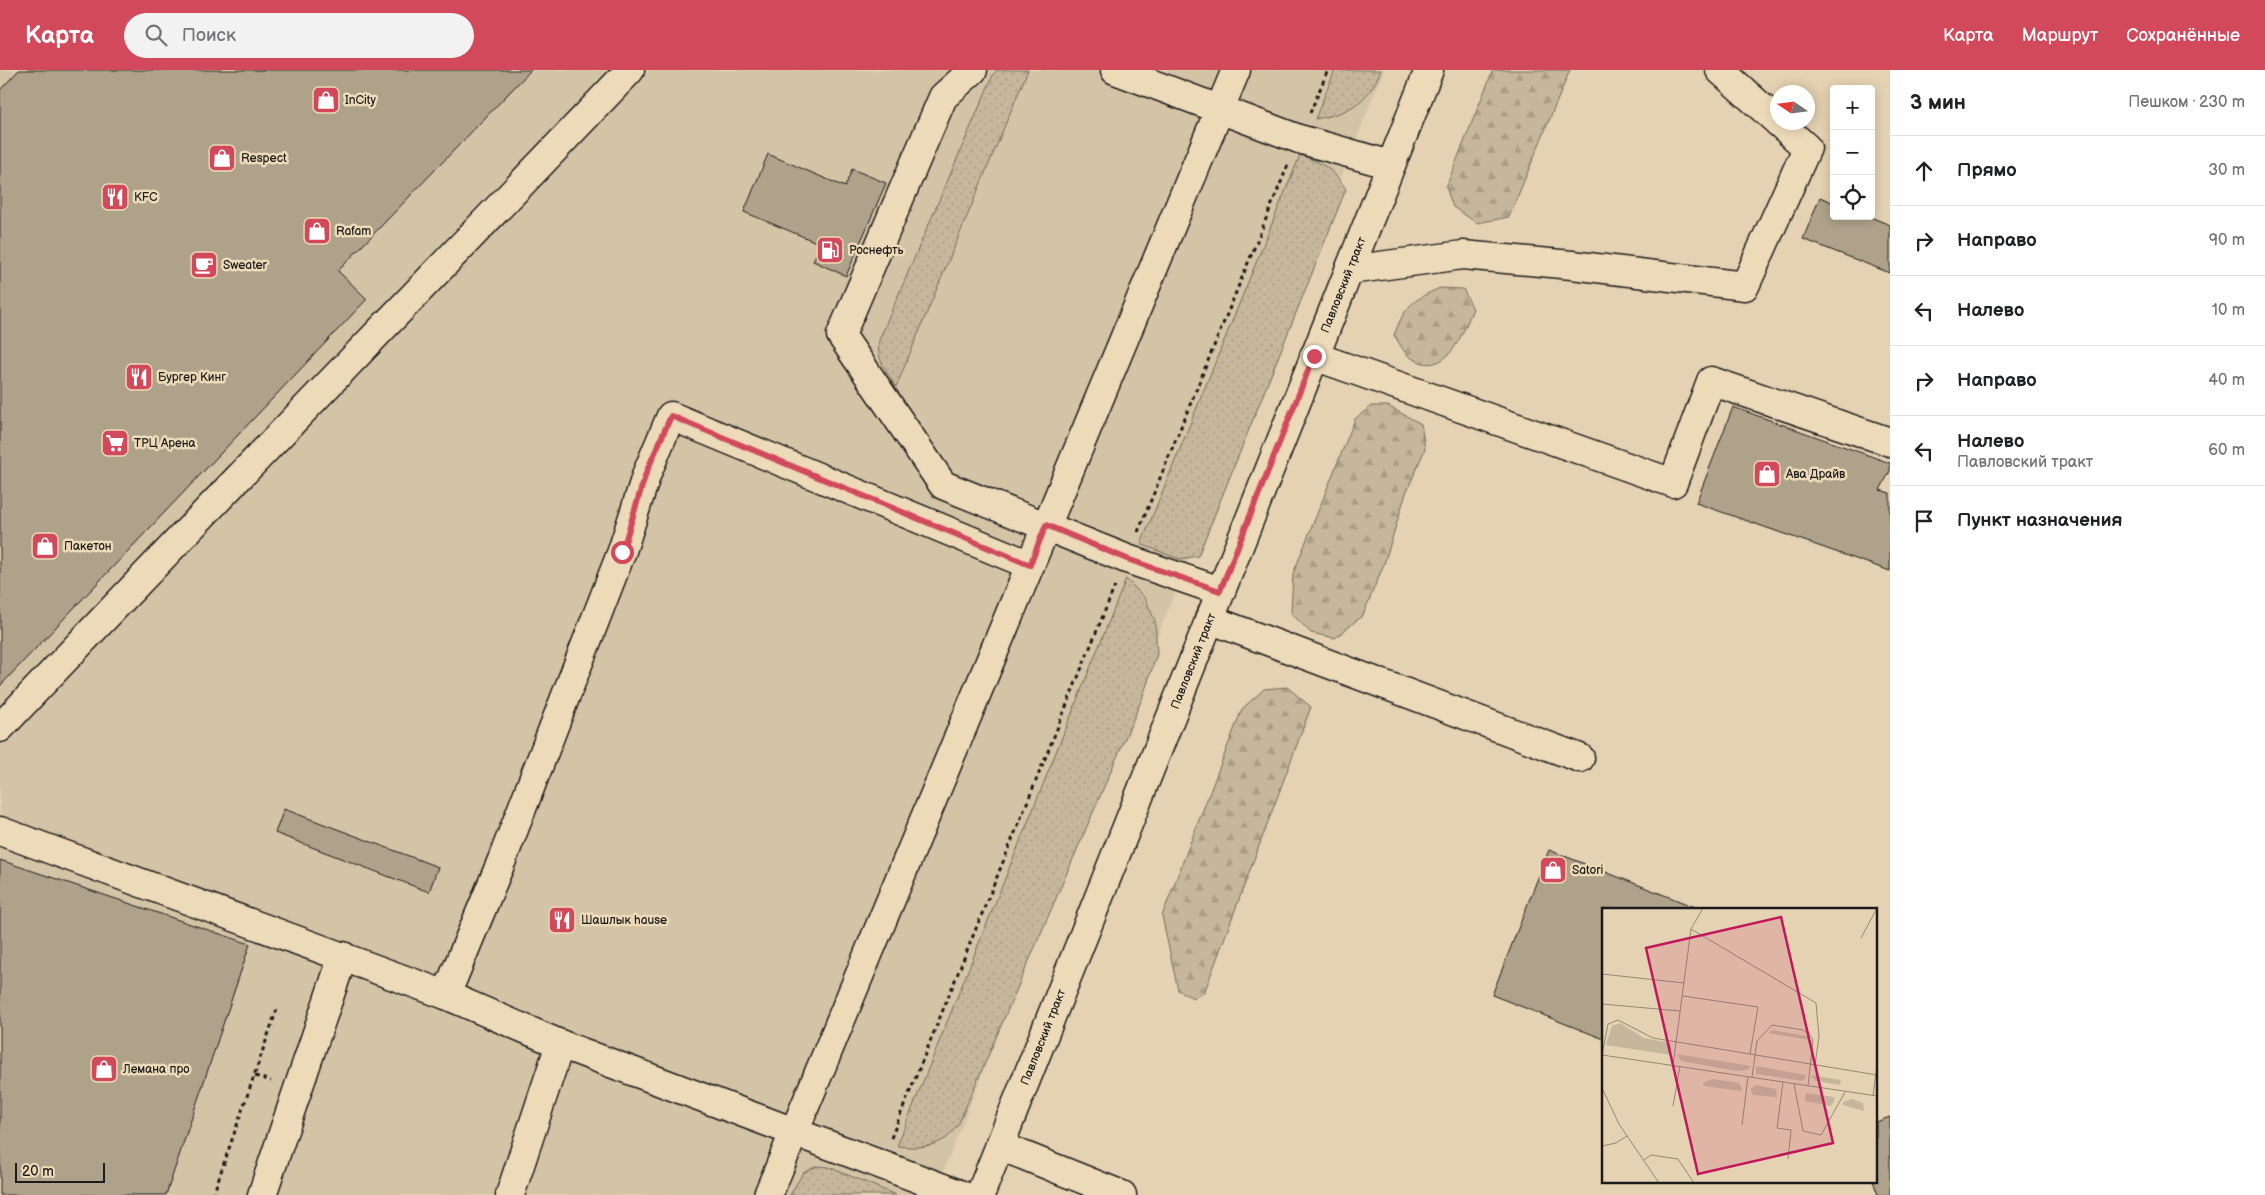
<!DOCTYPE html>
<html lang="ru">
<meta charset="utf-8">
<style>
body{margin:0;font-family:"Balsamiq Sans",sans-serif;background:#f2f2f2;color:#202124}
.controls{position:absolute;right:15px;top:15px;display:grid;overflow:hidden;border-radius:5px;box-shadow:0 2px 12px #0003}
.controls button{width:45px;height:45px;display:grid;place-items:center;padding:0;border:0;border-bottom:1px solid #e0e0e0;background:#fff;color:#202124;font:25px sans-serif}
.compass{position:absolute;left:1770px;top:15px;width:45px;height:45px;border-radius:50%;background:#fff;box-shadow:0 2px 12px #0003;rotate:283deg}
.scale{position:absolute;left:15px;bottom:12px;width:90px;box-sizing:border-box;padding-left:5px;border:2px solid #1c1c1c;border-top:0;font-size:14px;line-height:18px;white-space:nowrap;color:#1c1c1c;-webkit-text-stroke:4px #ecdab8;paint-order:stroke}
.stop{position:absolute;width:15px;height:15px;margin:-11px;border:4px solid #d1495b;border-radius:50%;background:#fff}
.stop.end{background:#d1495b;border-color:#fff;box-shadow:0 1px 5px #0008}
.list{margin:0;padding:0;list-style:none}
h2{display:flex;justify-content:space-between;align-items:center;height:65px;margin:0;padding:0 20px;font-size:21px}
h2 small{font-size:16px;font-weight:400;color:#757577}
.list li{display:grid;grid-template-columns:32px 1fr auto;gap:15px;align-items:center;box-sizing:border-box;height:70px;padding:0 20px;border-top:1px solid #e0e0e0}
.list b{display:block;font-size:19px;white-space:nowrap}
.list p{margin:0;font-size:16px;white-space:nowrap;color:#757577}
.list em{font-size:16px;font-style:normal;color:#757577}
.icon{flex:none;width:28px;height:28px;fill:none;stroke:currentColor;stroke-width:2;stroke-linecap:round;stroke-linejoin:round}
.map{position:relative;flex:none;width:1890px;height:1125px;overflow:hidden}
header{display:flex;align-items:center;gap:30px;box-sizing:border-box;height:70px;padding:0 25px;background:#d1495b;color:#fff}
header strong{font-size:24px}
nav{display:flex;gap:28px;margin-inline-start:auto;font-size:18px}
.search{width:350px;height:45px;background:#f2f2f2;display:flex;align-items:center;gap:12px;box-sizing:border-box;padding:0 18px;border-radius:28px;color:#757577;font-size:19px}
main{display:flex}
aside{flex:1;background:#fff}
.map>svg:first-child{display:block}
</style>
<header>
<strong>Карта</strong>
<div class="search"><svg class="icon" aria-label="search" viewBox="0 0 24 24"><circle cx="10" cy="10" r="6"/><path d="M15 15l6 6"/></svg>Поиск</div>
<nav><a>Карта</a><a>Маршрут</a><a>Сохранённые</a></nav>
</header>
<main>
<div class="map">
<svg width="1890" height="1125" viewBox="0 0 1890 1125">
<defs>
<pattern id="grass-dots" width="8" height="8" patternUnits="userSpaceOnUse" patternTransform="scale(1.25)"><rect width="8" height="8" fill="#c6b79c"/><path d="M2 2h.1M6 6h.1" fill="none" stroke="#aa9d86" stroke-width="1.8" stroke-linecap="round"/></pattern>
<pattern id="forest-firs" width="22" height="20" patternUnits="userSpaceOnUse" patternTransform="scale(1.25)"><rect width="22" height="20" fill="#c6b79c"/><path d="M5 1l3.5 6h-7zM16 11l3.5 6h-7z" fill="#aa9d86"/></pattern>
</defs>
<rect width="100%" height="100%" fill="#e4d2b2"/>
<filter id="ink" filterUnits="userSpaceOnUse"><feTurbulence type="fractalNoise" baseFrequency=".02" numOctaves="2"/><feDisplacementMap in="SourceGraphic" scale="10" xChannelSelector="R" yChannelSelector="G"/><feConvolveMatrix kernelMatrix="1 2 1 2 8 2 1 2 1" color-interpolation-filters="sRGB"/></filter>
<g filter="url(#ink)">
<polygon fill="#d4c4a6" points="0,0 1384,0 934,1125 0,1125"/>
<g fill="url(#grass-dots)" stroke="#716a5c">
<path d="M997 0H1028L896 317C886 301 876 289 879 270L993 5Z"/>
<path d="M1335 0H1381C1368 33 1349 43 1315 49Z"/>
<path d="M1300 85C1325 94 1331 98 1346 119L1198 486 1179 489 1141 474Z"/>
<path d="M1126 509 1145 528 1155 551 1157 584 1142 629 959 1053C955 1058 950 1066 945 1069 931 1078 913 1078 897 1076Z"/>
<polygon points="817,1096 829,1097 896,1125 790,1125 803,1103"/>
</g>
<g fill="url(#forest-firs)" stroke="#716a5c">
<polygon points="1493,0 1570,0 1509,147 1477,153 1453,137 1446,117"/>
<path d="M1440 218 1463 219 1473 239C1462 264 1447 311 1410 287 1404 283 1398 271 1394 265 1405 236 1412 230 1440 218Z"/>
<polygon points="1371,336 1388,336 1421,354 1425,379 1406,423 1384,494 1363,545 1335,568 1311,563 1291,543 1293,504 1355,349"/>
<polygon points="1287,617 1311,637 1204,923 1193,928 1178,920 1162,846 1242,639 1264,619"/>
</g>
<g fill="#afa28b" stroke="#1c1c1c">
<polygon points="19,0 531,0 338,201 367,229 0,616 0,20"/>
<polygon points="768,84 845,117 852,99 886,113 846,206 813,191 821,174 744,142"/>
<polygon points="1820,127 1834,133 1834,146 1868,146 1890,155 1890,203 1803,169"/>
<polygon points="1733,337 1890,393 1890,401 1880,420 1890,423 1890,501 1696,433"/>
<polygon points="284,739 438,797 429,822 275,763"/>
<polygon points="1549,780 1700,839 1604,839 1604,969 1492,925"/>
<polygon points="0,790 250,874 166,1125 0,1125"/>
<polygon points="1890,1047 1890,1125 1878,1125 1873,1111 1876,1111 1876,1052"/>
</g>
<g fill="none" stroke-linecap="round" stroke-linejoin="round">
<g stroke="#1c1c1c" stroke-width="31">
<g id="minor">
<polyline points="973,0 943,27 841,265 943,415 1127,489 1220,521"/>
<polyline points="1115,0 1299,69 1391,95"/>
<polyline points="1720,0 1778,52"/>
<polyline points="1349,200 1463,185 1572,195 1745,216 1807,78 1778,52"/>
<polyline points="1314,286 1673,413 1711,311 1890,372"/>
<polyline points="1209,549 1580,688"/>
<path d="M0 658C208 437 421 220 630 0"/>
<polyline points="0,761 446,925 560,974 962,1125"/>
<polyline points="446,925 502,790 622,481 647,403 671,346 1030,495"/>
<polyline points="1000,1076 1122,1125"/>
<polyline points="262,1125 343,886"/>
<polyline points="510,1125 560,974"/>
<polyline points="768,1125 1236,0"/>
</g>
</g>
<g stroke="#1c1c1c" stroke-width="31">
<g id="major">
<path id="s1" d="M980 1125 1429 0"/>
</g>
</g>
<g stroke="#1c1c1c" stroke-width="3" stroke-dasharray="4 4" stroke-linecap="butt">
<polyline points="1310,43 1328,0"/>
<polyline points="1138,462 1288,95"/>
<polyline points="255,1006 271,1011"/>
<polyline points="891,1068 1115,516"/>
<polyline points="213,1125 277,939"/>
</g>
<use href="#minor" stroke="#ecdab8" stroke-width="28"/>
<use href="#major" stroke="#ecdab8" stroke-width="28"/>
</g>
</g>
<g fill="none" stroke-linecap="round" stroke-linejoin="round" filter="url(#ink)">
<polyline stroke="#d1495b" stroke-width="6" points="622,482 646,403 671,346 1030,495 1046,455 1127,489 1220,521 1314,286"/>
</g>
<defs>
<g id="shop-square" transform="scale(1.4375)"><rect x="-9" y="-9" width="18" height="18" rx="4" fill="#d1495b" stroke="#ecdab8"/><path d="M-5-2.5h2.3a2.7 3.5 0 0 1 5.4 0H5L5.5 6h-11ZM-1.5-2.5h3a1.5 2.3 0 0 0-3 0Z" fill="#fff"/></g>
<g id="restaurant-square" transform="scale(1.4375)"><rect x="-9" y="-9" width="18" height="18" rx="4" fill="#d1495b" stroke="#ecdab8"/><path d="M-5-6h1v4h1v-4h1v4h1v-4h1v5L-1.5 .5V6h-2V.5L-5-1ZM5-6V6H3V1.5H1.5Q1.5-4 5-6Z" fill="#fff"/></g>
<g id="fuel-square" transform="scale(1.4375)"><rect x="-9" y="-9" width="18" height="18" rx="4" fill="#d1495b" stroke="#ecdab8"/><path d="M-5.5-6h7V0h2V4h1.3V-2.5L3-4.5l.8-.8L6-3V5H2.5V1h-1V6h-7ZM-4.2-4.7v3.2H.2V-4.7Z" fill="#fff"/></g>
<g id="cafe-square" transform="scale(1.4375)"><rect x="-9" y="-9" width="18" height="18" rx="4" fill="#d1495b" stroke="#ecdab8"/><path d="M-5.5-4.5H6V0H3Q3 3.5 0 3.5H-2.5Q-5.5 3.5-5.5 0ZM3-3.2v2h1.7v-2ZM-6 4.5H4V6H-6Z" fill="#fff"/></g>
<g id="supermarket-square" transform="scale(1.4375)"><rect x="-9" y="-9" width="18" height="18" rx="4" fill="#d1495b" stroke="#ecdab8"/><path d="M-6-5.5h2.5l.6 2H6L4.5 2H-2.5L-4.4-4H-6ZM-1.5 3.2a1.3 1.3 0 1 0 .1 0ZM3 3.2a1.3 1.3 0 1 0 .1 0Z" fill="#fff"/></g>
</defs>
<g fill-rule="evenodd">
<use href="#shop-square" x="326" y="30"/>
<use href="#shop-square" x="222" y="88"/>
<use href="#restaurant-square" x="115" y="127"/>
<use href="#shop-square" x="317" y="161"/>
<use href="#fuel-square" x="830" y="180"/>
<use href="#cafe-square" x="204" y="195"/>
<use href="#restaurant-square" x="139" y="307"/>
<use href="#supermarket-square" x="115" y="373"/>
<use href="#shop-square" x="1767" y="404"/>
<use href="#shop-square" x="45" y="476"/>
<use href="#shop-square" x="1553" y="800"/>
<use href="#restaurant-square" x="562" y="850"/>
<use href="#shop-square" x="104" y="999"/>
</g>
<g text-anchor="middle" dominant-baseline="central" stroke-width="5" stroke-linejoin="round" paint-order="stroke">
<g font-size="12" fill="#1c1c1c" stroke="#ecdab8" text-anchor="start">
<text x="345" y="30">InCity</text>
<text x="241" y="88">Respect</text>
<text x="134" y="127">KFC</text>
<text x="336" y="161">Rafam</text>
<text x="849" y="180">Роснефть</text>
<text x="223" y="195">Sweater</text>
<text x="158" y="307">Бургер Кинг</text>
<text x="134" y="373">ТРЦ Арена</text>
<text x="1786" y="404">Ава Драйв</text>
<text x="64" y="476">Пакетон</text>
<text x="1572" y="800">Satori</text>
<text x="581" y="850">Шашлык hause</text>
<text x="123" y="999">Лемана про</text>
</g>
<g font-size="12" fill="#1c1c1c" stroke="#ecdab8">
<text stroke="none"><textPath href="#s1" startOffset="980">Павловский тракт</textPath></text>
<text stroke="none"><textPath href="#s1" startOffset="575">Павловский тракт</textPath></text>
<text stroke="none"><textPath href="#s1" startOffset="170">Павловский тракт</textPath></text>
</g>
</g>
<g transform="translate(1602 838)">
<rect width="275" height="275" fill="#e4d2b2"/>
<path d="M18 115 42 130 69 135V147L4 137 10 118ZM171 122 205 128 208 132 166 125ZM75 146 149 158 145 162 135 163 79 153ZM154 158 204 167V169L201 173 154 166ZM209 167 239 172 238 177 214 173Z" fill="#c6b79c"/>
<path d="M110 171 137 175 140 180 139 183 102 178 101 175ZM154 177 174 181 175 189 151 187 148 181ZM204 185 232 189 233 191 229 198 203 193ZM250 191 261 195 262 203 241 197V194Z" fill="#c6b79c"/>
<path fill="none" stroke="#948976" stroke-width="1" d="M89 21 214 95 217 128 213 157M259 30 275 0M0 66 82 75M81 88 156 99 148 146M0 96 78 103M0 147 6 116 16 112 51 130 275 167M0 147 275 188M71 157 89 21 101 0M150 169 155 133 170 117 201 122 208 127 211 132 206 178M181 174 175 220 189 222 186 251M192 176 201 223 219 227 243 184M0 180 17 216 57 275M271 188 275 157M71 198 78 158M140 217 146 169M0 238 14 235 25 228M42 252 49 247 76 251 92 275"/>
<path fill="#c2185b" fill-opacity="0.15" stroke="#c2185b" stroke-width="2.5" d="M179 9 231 235 96 266 44 40Z"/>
<rect width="275" height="275" fill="none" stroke="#1c1c1c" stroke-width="2.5"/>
</g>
</svg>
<div class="controls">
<button>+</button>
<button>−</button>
<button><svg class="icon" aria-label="locate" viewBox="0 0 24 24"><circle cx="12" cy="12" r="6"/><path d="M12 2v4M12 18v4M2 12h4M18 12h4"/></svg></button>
</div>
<svg class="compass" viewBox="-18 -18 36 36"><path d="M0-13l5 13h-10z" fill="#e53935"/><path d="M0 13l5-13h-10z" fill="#757577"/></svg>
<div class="scale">20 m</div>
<div class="stop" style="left:622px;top:482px"></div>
<div class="stop end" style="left:1314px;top:286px"></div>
</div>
<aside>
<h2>3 мин<small>Пешком · 230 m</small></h2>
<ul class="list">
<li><svg class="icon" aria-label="ahead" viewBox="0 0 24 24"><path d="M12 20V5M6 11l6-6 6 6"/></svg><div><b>Прямо</b></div><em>30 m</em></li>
<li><svg class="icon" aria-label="right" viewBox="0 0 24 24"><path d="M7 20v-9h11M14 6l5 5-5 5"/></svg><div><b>Направо</b></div><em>90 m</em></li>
<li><svg class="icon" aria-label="left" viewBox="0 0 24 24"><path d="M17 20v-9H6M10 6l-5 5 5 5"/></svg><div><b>Налево</b></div><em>10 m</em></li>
<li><svg class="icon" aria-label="right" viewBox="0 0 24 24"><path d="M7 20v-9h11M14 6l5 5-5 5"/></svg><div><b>Направо</b></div><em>40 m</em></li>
<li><svg class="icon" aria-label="left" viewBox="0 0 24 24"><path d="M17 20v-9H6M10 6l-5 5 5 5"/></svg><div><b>Налево</b><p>Павловский тракт</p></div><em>60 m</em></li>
<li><svg class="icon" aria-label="arrive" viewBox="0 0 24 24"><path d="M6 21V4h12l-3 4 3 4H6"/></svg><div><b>Пункт назначения</b></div></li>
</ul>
</aside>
</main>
